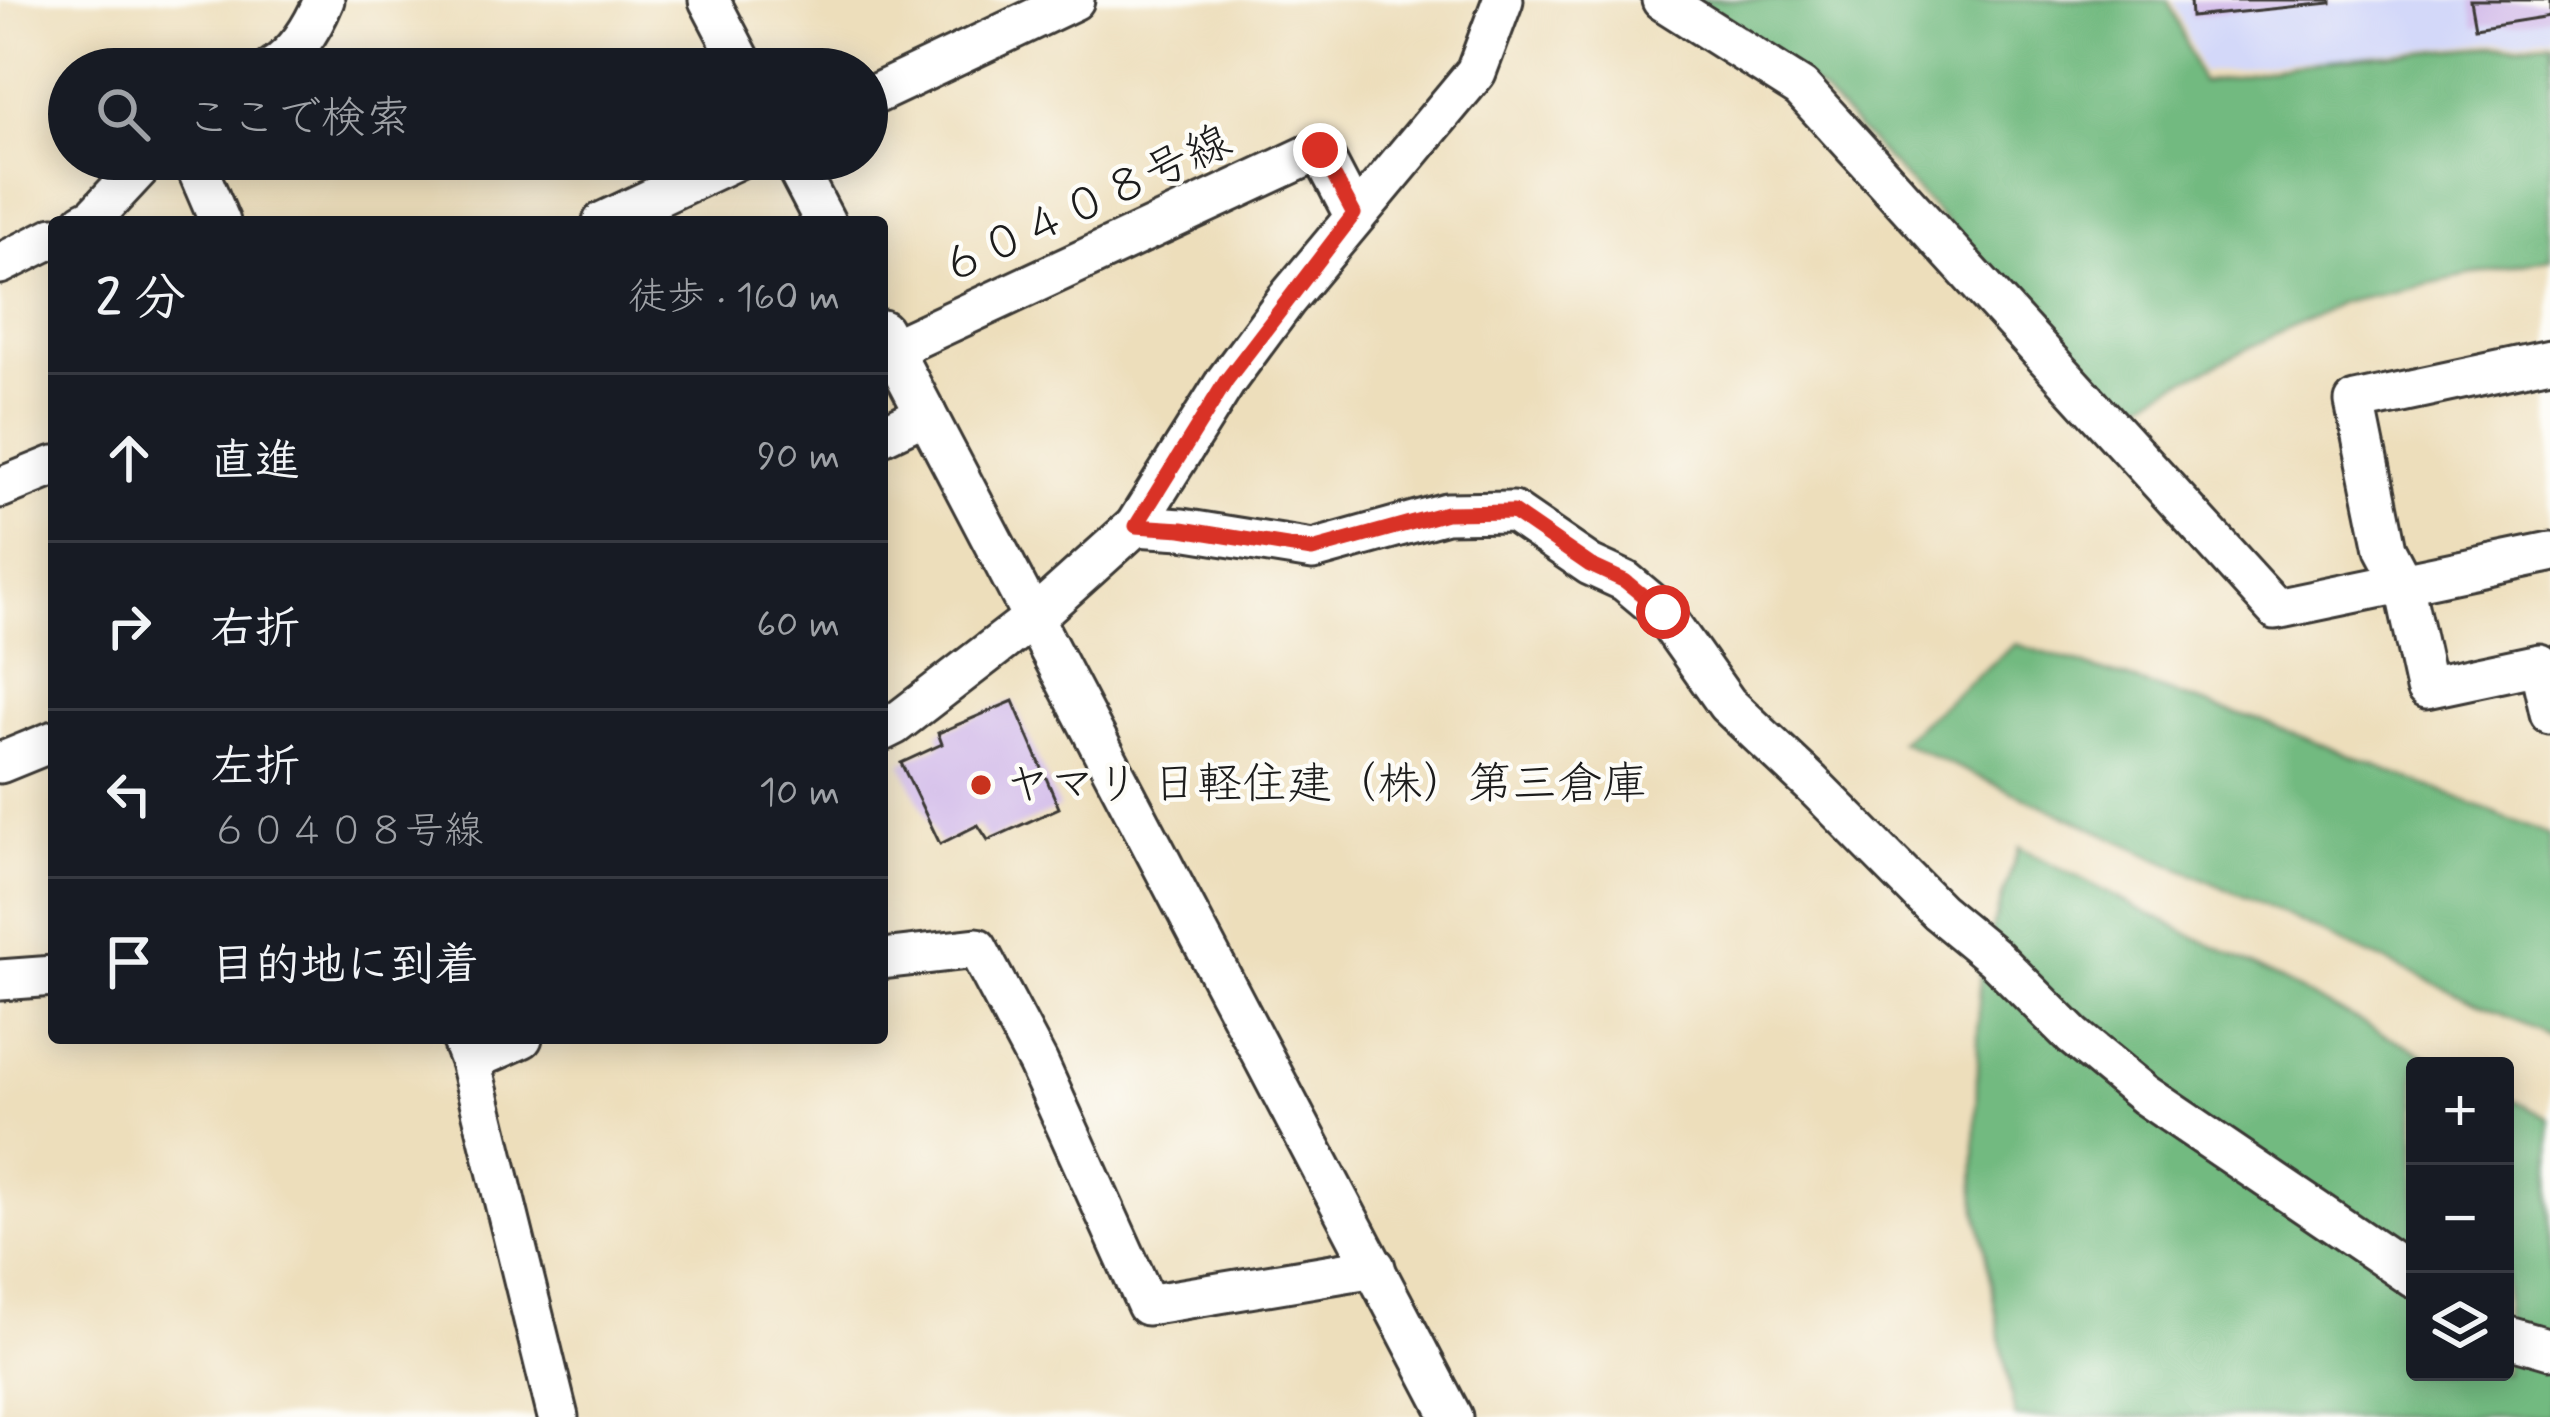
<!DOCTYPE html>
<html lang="ja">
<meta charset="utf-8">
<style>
body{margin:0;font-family:Mynerve,"Klee One",sans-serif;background:#20242c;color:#f1f3f6}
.controls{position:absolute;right:36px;bottom:36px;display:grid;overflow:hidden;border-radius:12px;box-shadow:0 6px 30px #0003}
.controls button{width:108px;height:108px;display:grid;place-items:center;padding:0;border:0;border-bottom:3px solid #363941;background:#171b24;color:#f1f3f6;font:60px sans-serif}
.stop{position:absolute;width:36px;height:36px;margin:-27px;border:9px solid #d93025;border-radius:50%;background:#fff}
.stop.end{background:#d93025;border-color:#fff;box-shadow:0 3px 12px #0008}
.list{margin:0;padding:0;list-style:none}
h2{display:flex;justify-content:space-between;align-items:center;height:156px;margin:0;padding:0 48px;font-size:51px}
h2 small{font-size:39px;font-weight:400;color:#9ea1a6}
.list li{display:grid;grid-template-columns:78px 1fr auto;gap:36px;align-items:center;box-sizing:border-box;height:168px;padding:0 48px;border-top:3px solid #363941}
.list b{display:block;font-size:45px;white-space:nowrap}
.list p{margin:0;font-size:39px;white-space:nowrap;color:#9ea1a6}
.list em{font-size:39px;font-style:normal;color:#9ea1a6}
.icon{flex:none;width:66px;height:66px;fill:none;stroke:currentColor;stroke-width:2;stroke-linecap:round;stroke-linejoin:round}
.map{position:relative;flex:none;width:2550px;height:1417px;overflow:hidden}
.search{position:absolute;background:#171b24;box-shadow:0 6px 30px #0003;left:48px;top:48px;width:840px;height:132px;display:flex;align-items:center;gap:30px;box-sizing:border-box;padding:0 42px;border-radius:66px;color:#9ea1a6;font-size:45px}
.panel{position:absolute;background:#171b24;box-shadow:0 6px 30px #0003;left:48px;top:216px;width:840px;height:828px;border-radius:12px}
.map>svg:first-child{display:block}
</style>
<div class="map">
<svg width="2550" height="1417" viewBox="0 0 2550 1417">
<rect width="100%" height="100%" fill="#fdfcf7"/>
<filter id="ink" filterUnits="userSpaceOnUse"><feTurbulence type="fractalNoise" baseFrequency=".00833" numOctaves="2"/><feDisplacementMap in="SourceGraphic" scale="24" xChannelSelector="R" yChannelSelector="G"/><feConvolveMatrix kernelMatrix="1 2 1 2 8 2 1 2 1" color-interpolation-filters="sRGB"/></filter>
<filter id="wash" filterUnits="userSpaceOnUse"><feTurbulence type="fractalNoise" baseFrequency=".004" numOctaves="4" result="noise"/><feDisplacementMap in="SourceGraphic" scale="48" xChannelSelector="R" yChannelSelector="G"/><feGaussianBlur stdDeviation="2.7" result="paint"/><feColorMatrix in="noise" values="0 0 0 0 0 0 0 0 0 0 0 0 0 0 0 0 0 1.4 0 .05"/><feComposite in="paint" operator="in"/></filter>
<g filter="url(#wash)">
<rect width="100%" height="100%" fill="#eddebb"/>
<polygon fill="#d3d8f9" points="2173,0 2550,0 2550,36 2202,72"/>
<g fill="#72ba80" stroke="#476b4e" stroke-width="3">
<polygon points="1692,0 2168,0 2201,82 2332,60 2550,41 2550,258 2340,302 2126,410 1821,90"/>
<polygon points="2016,644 2262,721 2550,835 2550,1036 1900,741"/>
<polygon points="2019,847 2447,1066 2415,1066 2415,1372 2505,1372 2505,1096 2550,1119 2550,1417 2015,1417 1974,1193 1980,964"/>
</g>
<g id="blocks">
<g fill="#d0b8e9">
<polygon points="2190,0 2331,0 2331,3 2191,17"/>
<polygon points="2470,0 2550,0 2550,16 2475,28"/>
<polygon points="1013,701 1059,808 988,840 978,825 940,844 901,763 942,744 938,733"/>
</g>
</g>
</g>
<g filter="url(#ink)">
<use href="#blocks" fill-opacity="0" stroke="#3b3934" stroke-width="3"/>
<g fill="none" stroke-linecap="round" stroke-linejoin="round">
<g stroke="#3b3934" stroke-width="45">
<g id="minor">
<polyline points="709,0 745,69"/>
<polyline points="1662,0 1801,88 2276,609 2550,552"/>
<path d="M272 69C297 53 313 27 324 0"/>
<polyline points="867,98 1074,0"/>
<polyline points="193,159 220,222"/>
<polyline points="792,159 825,222"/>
<polyline points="84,222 94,217 148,159"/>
<polyline points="603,222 737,159"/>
<polyline points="0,264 54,237"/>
<polyline points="882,330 1452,1417"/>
<polyline points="892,349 1320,150 1354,215"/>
<polyline points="2550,360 2355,402 2385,549 2403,583 2426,688 2539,664 2550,713"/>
<polyline points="882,435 926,414"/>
<polyline points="0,488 54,466"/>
<polyline points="1135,526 1182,529 1313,550 1446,513 1513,512 1590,565 1625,581 1662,612 1727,704 1811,783 1938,911 1995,958 2073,1036 2145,1095 2415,1278"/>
<polyline points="882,731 894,725 1033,618 1135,526 1226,381 1286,300 1476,72 1503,0"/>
<polyline points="0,763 54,741"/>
<polyline points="882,959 977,948 1038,1063 1147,1305 1375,1267"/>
<polyline points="0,980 54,976"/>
<polyline points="461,1038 470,1061 558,1417"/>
<polyline points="470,1061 522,1038"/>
<polyline points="2505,1336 2550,1349"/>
</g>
</g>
<use href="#minor" stroke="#fff" stroke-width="39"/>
</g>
</g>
<g fill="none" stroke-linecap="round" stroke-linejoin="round" filter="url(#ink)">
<polyline stroke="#d93025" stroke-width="15" points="1320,150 1354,214 1226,381 1136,526 1182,529 1312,550 1446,513 1513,512 1590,565 1625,581 1663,612"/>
</g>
<circle fill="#c8321e" stroke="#fdfcf7" stroke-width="4.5" cx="981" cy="785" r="12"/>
<g text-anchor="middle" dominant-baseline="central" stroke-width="9" stroke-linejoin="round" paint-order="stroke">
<g font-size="45" fill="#1c1c1c" stroke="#fdfcf7">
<text transform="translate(1086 206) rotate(-25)">６０４０８号線</text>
</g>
<g font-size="45" fill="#1c1c1c" stroke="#fdfcf7" text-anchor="start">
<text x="1005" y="785">ヤマリ 日軽住建（株）第三倉庫</text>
</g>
</g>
</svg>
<div class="controls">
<button>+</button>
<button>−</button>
<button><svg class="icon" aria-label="layers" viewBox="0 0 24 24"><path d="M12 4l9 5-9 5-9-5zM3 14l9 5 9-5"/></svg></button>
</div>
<div class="stop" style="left:1663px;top:612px"></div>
<div class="stop end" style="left:1320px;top:150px"></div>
<div class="search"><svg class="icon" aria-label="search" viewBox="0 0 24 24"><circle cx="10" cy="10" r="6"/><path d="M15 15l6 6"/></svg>ここで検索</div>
<section class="panel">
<h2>2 分<small>徒歩 · 160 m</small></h2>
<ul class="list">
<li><svg class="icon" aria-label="ahead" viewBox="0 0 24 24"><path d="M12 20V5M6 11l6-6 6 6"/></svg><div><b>直進</b></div><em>90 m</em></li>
<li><svg class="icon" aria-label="right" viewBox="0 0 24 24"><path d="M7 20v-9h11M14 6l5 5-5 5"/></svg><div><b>右折</b></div><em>60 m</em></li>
<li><svg class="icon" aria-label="left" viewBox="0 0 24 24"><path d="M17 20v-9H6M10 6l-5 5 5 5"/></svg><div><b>左折</b><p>６０４０８号線</p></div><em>10 m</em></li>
<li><svg class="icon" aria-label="arrive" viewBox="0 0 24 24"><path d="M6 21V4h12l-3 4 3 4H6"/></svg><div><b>目的地に到着</b></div></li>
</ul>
</section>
</div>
